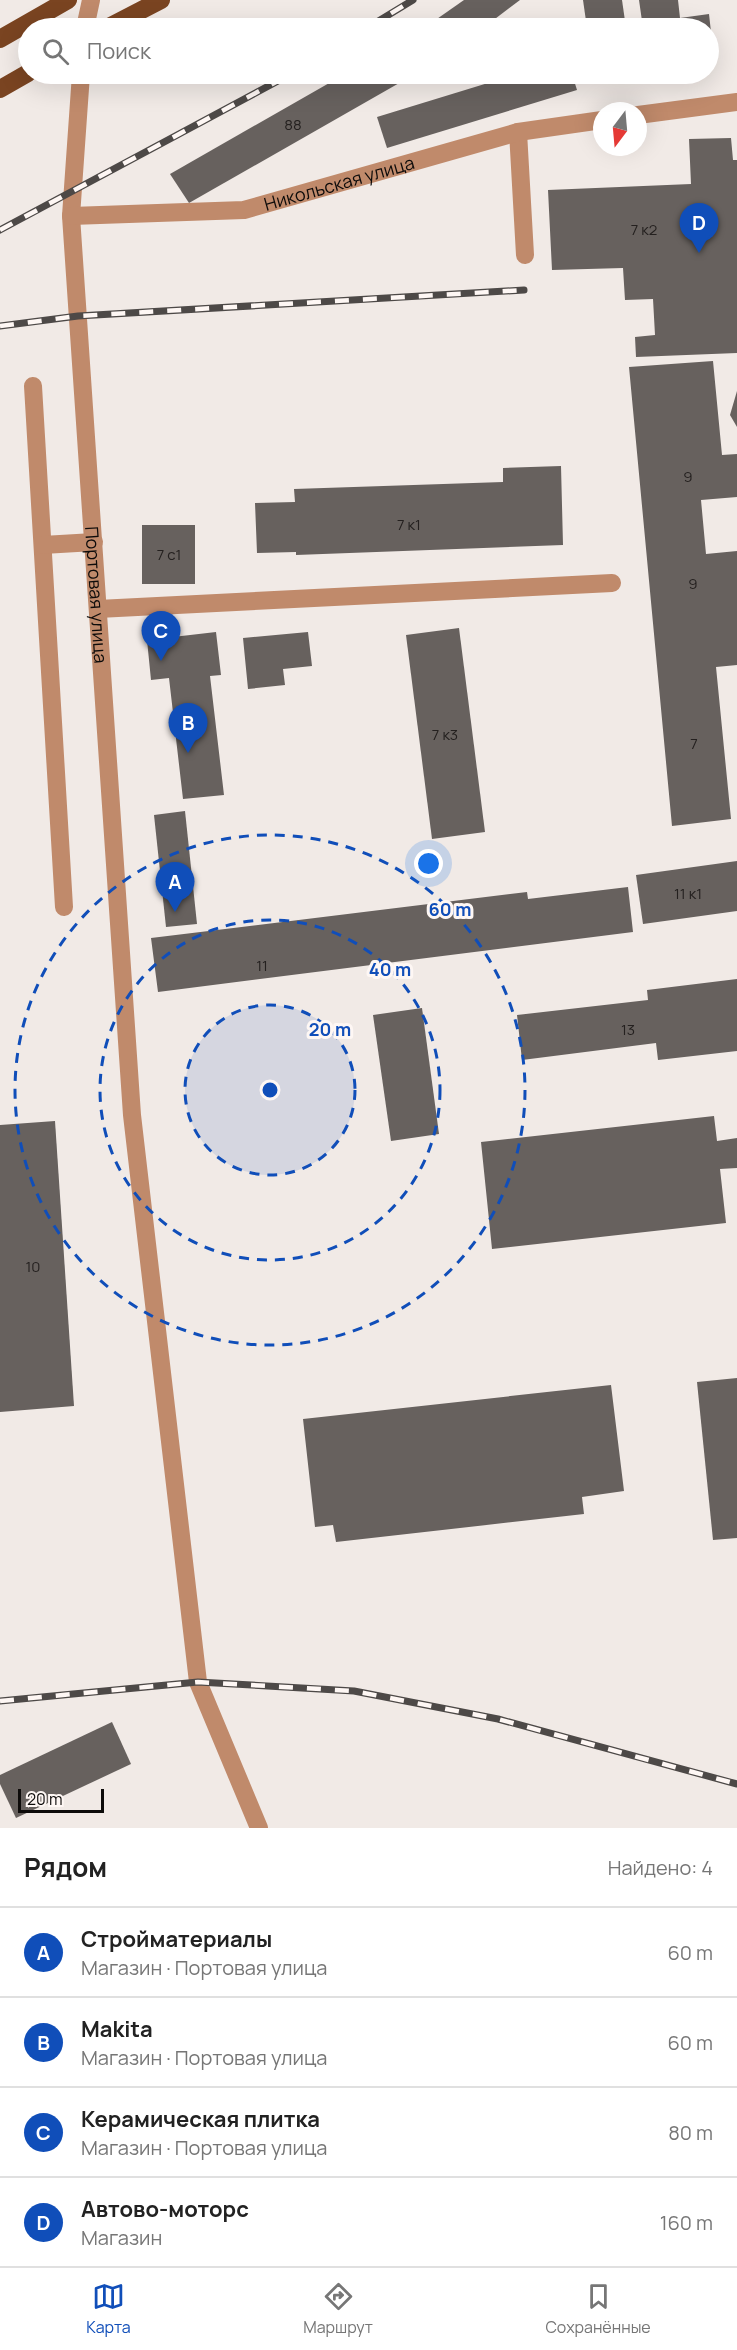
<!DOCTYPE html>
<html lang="ru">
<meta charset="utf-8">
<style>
body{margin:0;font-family:Manrope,sans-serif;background:#f2f2f2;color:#222}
.compass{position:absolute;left:593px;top:102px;width:54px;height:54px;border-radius:50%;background:#fff;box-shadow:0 6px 24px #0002;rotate:196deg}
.scale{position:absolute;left:18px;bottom:15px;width:86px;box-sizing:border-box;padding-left:6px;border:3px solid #0d0b0a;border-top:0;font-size:16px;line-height:21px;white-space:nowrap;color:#0d0b0a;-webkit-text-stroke:4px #fef7f4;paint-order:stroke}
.you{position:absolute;left:429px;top:864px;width:21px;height:21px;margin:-15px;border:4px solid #fff;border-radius:50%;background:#1a73e8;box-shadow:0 0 0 9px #1a73e833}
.badge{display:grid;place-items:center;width:39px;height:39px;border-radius:50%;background:#104eb9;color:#fff;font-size:20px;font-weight:700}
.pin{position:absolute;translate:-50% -50px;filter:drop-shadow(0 2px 3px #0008)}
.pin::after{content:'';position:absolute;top:32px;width:21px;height:18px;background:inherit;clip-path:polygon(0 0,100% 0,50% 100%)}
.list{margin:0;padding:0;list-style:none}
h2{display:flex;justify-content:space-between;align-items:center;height:78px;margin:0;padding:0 24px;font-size:26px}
h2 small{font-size:20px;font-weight:400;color:#767676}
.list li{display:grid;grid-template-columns:39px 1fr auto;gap:18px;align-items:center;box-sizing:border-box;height:90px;padding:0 24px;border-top:2px solid #e0e0e0}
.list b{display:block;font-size:22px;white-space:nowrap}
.list p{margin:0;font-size:20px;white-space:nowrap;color:#767676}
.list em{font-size:20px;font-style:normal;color:#767676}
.icon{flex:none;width:33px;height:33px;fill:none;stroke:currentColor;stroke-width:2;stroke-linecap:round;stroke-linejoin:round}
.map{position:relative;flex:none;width:737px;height:1828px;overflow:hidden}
.search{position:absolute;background:#fff;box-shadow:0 6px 24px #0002;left:18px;right:18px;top:18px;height:66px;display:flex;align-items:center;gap:15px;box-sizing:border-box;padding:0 21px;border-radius:33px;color:#767676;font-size:22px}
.sheet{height:438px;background:#fff}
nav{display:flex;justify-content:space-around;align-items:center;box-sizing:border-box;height:84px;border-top:2px solid #e0e0e0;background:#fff;font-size:16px;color:#767676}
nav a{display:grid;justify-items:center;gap:3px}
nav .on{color:#104eb9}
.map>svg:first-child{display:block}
</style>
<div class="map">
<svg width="737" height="1828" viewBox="0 0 737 1828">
<rect width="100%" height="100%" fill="#f1eae6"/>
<g fill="#67615e">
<polygon points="464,0 520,0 483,28 424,28"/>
<polygon points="583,0 622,0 626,28 587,28"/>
<polygon points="639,0 678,0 680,18 709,14 713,50 708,51 708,28 643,28"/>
<polygon points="345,74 415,74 189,203 170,174"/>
<polygon points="517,74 572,74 577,90 387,148 377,117"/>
<polygon points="593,74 632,74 633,79 595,83"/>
<polygon points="731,138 733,160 737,160 737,353 636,357 635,337 655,335 653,299 625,300 623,268 552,270 548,190 691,184 689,139"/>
<polygon points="713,361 722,455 737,454 737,497 701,500 706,554 737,551 737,665 716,667 731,819 672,826 629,367"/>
<polygon points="737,391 737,427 730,415"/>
<polygon points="561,466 563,545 296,555 296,552 257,553 255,503 295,502 294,489 503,482 503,468"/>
<rect x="142" y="525" width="53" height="59"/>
<polygon points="459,628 485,832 432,839 406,635"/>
<polygon points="216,632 221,675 210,676 224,795 183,799 169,678 151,680 147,640"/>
<polygon points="308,632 312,666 283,669 285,685 248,689 243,638"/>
<polygon points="185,811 197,924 166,927 154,815"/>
<polygon points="737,861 737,911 643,924 636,875"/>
<polygon points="628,887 633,932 158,992 151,938 527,892 528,899"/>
<polygon points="737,979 737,1051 658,1060 656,1043 522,1060 517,1015 648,1000 647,990"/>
<polygon points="422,1008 439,1134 391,1141 373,1015"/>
<polygon points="714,1116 717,1141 737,1138 737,1168 720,1169 726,1223 492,1249 481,1142"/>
<polygon points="55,1121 74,1406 0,1412 0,1125"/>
<polygon points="737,1378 737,1538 713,1540 697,1382"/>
<polygon points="611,1385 624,1491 582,1497 584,1514 336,1542 333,1525 315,1527 303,1419"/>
<polygon points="112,1722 131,1764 16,1818 0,1784 0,1775"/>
</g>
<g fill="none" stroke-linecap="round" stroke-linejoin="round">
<g stroke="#c08a6b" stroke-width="18">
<polyline points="85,28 91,0"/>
<path id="s1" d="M81 74 71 216 132 1115 198 1682 259 1828"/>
<polyline points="638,115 737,102"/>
<polyline points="518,132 525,255"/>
<path id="s2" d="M71 216 244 210 518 132 602 120"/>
<polyline points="33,386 64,907"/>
<polyline points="43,545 94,542"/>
<polyline points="98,609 612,583"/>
</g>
<g stroke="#7a4421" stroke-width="18">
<polyline points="107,28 161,0"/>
<polyline points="0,39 68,0"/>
<polyline points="0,89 28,73"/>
</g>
<g stroke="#4d4947" stroke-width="7">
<g id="rail">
<polyline points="367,28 413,0"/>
<polyline points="0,230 291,74"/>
<polyline points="0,326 78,316 524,290"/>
<polyline points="0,1701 198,1682 354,1691 498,1719 737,1784"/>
</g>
</g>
<use href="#rail" stroke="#fef7f4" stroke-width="4.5" stroke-dasharray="14" stroke-linecap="butt"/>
</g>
<circle cx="270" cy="1090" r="85" fill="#104eb9" fill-opacity=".12"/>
<g fill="none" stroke="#104eb9" stroke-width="3" stroke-dasharray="10 8">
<circle cx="270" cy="1090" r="85"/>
<circle cx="270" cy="1090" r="170"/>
<circle cx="270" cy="1090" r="255"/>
</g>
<g text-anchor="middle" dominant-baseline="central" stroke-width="6" stroke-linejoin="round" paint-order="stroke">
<g font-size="15" fill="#24201f">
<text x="293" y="124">88</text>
<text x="644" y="229">7 к2</text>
<text x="688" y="476">9</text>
<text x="409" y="524">7 к1</text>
<text x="169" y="554">7 с1</text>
<text x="693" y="583">9</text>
<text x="445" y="734">7 к3</text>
<text x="694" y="743">7</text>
<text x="688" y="893">11 к1</text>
<text x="262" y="965">11</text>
<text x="628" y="1029">13</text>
<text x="33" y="1266">10</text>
</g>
<g font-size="18" fill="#0d0b0a" stroke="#fef7f4">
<text stroke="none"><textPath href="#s2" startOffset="272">Никольская улица</textPath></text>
<text stroke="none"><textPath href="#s1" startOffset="522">Портовая улица</textPath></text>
</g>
</g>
<circle cx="270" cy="1090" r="9" fill="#104eb9" stroke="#fef7f4" stroke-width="3"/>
<g font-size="18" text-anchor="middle" font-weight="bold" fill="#104eb9" stroke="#fef7f4" stroke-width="6" stroke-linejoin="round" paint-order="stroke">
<text x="450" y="916">60 m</text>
<text x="390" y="976">40 m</text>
<text x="330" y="1036">20 m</text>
</g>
</svg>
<svg class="compass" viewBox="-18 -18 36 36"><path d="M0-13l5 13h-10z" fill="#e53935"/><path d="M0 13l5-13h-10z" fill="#767676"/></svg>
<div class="scale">20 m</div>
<div class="you"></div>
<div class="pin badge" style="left:175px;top:912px">A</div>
<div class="pin badge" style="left:188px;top:753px">B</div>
<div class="pin badge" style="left:161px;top:661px">C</div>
<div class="pin badge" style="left:699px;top:253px">D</div>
<div class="search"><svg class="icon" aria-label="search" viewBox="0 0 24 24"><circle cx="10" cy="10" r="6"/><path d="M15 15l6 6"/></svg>Поиск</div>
</div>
<section class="sheet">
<h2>Рядом<small>Найдено: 4</small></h2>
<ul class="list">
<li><span class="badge">A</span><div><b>Стройматериалы</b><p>Магазин · Портовая улица</p></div><em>60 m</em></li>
<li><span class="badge">B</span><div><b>Makita</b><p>Магазин · Портовая улица</p></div><em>60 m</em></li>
<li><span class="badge">C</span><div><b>Керамическая плитка</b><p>Магазин · Портовая улица</p></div><em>80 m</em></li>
<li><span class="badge">D</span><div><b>Автово-моторс</b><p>Магазин</p></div><em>160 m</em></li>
</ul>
</section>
<nav>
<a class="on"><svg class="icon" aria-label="map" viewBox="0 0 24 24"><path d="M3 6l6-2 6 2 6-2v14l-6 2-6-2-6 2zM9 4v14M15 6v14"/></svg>Карта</a>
<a><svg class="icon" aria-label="directions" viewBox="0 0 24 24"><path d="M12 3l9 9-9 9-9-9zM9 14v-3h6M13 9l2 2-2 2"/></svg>Маршрут</a>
<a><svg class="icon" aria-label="saved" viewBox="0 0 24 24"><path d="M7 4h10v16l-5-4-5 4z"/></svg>Сохранённые</a>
</nav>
